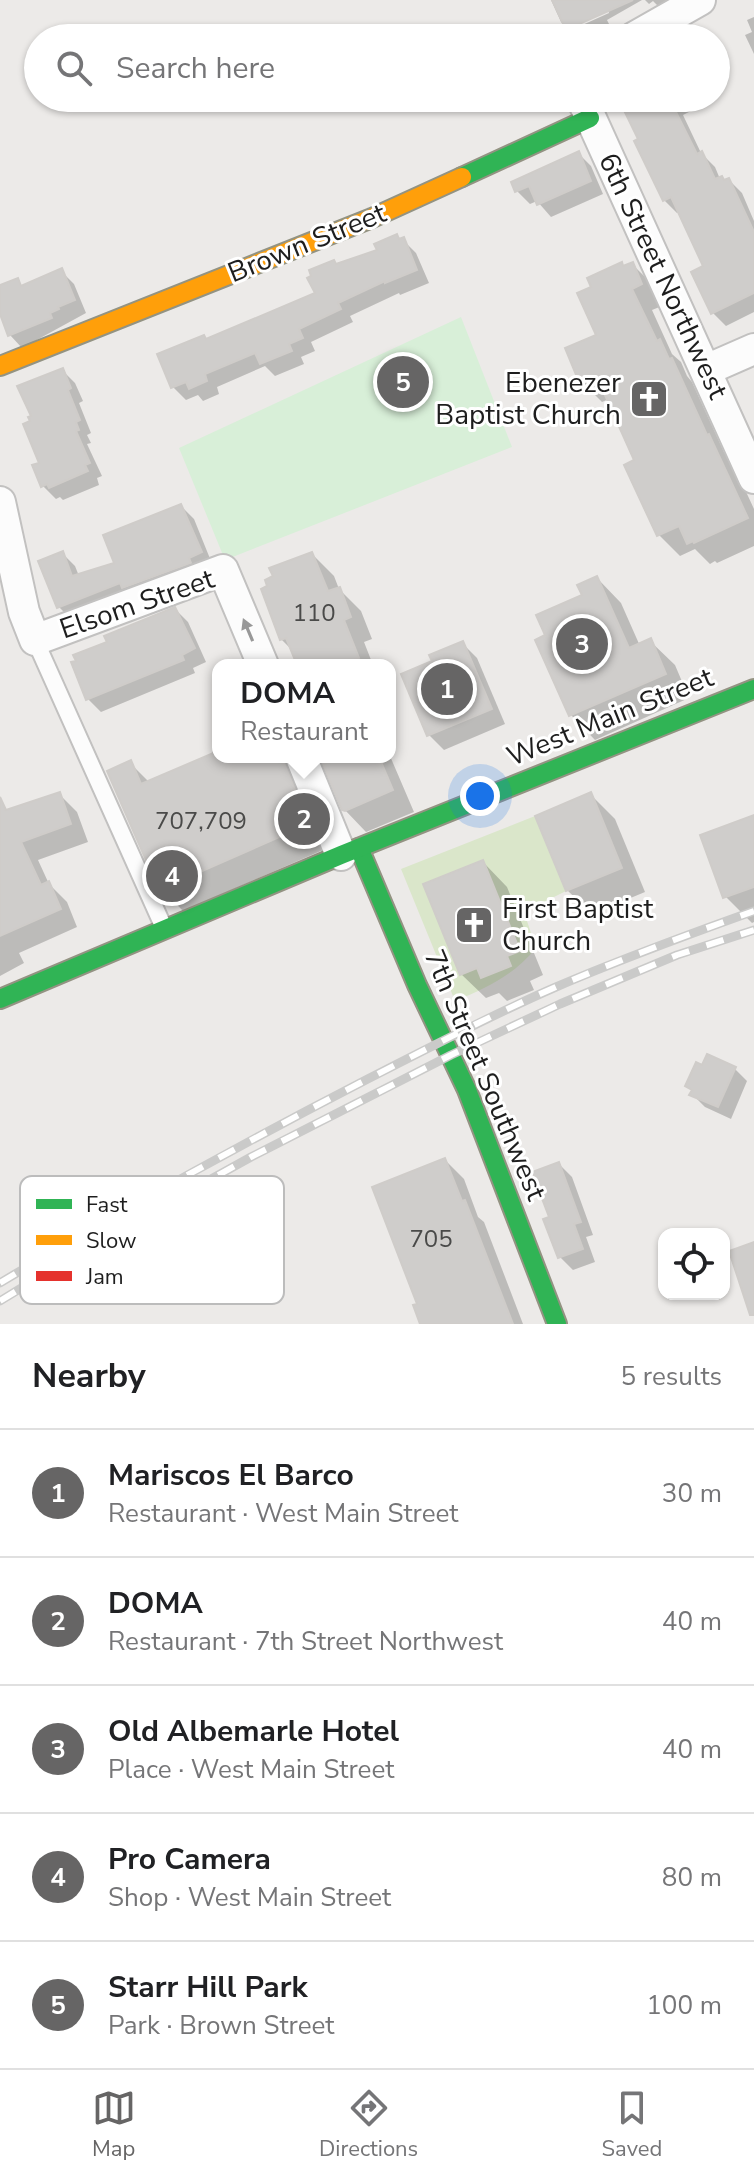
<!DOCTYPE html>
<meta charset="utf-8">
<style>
body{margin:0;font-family:"Nunito Sans",sans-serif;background:#f6f6f6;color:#202124}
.controls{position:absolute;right:24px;bottom:24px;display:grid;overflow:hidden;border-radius:16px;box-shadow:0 2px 6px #0004}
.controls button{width:72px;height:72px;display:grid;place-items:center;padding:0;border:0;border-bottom:2px solid #e0e0e0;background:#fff;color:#202124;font:40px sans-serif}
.you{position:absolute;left:480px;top:796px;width:28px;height:28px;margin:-20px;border:6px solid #fff;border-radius:50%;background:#1a73e8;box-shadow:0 0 0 12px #1a73e833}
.badge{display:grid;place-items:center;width:52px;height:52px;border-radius:50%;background:#666565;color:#fff;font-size:26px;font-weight:700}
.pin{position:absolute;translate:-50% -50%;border:4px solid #fff;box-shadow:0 2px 8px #0006}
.popup{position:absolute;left:212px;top:659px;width:184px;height:104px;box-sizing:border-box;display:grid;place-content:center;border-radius:16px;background:#fff;filter:drop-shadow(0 2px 6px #0005);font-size:26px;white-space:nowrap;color:#757577}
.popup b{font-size:30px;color:#202124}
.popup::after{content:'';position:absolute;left:50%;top:100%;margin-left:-16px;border:16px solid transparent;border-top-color:#fff}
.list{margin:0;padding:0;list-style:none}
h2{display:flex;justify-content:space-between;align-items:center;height:104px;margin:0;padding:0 32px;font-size:34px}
h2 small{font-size:26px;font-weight:400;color:#757577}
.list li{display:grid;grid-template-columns:52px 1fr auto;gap:24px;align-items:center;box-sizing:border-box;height:128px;padding:0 32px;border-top:2px solid #e0e0e0}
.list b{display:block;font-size:30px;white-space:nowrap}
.list p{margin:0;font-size:26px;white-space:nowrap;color:#757577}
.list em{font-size:26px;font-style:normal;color:#757577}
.icon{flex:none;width:44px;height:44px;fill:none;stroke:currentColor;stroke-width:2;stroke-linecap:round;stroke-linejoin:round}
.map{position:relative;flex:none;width:754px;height:1324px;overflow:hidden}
.search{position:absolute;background:#fff;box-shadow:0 2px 6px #0004;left:24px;right:24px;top:24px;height:88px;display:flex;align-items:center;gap:20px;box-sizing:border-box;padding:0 28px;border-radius:44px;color:#757577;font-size:30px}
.sheet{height:744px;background:#fff}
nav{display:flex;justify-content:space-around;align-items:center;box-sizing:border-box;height:112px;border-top:2px solid #e0e0e0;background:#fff;font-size:22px;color:#757577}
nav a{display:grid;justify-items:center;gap:4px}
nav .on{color:#666565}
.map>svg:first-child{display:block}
</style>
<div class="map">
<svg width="754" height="1324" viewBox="0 0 754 1324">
<rect width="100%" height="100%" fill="#eceae8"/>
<path fill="#dae6ca" d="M535 816 566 891 524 912 536 948C514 975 487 988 455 1001L401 869Z"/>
<polygon fill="#d8efd8" points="461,317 512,447 225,560 179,448"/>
<g fill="#0003">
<polygon points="551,0 642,0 607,20 611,28 589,38 577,38 569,31 609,13 608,9 568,29 561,22"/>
<polygon points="645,0 670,0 659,7 653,1 649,4"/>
<polygon points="754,17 754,54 745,35 752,32 747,20"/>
<polygon points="620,98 687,98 693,110 683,115 701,153 715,167 720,179 725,182 729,180 742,193 754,221 754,312 726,326 713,313 694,273 706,267 680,212 677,213 664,200 640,140"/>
<polygon points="578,153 591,166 603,194 551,217 537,201 530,204 517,191"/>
<polygon points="397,236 401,241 403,240 416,253 429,283 400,295 399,293 350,316 353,322 311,342 315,351 301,357 304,364 275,376 265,366 217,387 219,394 203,401 198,395 186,400 173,387 207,341 317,294 337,266 380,251"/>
<polygon points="632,264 653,285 662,306 652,310 672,354 681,362 687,376 692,382 724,452 730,457 754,509 754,546 717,563 715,561 710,564 695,549 680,556 659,535 637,461 609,399 602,402 581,381 625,268"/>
<polygon points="61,271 74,284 86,313 22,348 10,335 0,308 0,287 17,281 23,287"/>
<polygon points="62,370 75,383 83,401 79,403 91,433 87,435 91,443 87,444 102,476 97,478 99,485 63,500 60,497 56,499 43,486 41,464 32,422"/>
<polygon points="181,506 194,519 213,566 72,620 59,607 41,562 62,553 75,566 79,576 116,565"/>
<polygon points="312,554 334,576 339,589 361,611 372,639 364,642 373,665 299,665 294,652 281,639"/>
<polygon points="597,578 621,603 640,646 650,641 675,665 689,698 595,740 571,715 538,641 548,636 585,596"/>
<polygon points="175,609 188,622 206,662 193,668 195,673 101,712 88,699 78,662"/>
<polygon points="462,643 477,658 505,724 444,750 429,735 434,662"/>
<polygon points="218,749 218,757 390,756 414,812 366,832 344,809 324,761 316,762 330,847 183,911 161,888 130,763 150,783 213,755 212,752"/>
<polygon points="59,794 77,812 88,842 38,860 49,884 67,902 77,927 19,953 24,963 0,976 0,813"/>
<polygon points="591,795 615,819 645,892 592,914 567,890"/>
<polygon points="754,817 754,922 752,923 725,896"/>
<polygon points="483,862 507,887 543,975 530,981 534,990 507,1001 499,993 486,998 461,974"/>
<polygon points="734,1068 747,1081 731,1119 705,1107 692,1094 693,1091 688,1086"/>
<polygon points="445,1160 464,1179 478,1217 484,1222 523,1324 430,1324"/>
<polygon points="559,1164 572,1177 593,1235 586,1237 595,1262 573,1270 560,1257 552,1218"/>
</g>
<g fill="#cfcdcb" stroke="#cfccc9" stroke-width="2">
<polygon points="552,0 633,0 566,30"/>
<polygon points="618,98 669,98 697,154 702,151 715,179 722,176 724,180 729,178 754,232 754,293 711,314 691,272 703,266 671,197 663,201 634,141 638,139"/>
<polygon points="579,151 591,181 537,205 529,186 515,192 511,182"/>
<polygon points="397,234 399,239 404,237 417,270 385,283 385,281 338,303 341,309 299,329 303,338 289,344 292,351 260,364 255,353 205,374 207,381 189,389 186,382 171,388 157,354 204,335 206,339 315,293 307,278 311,276 309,270 334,260 336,264 377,250 374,244"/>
<polygon points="622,262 623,266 633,262 642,284 632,289 657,341 660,339 669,359 672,358 707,435 709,434 748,518 694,543 693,541 687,544 679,526 657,536 624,465 634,460 596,375 579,382 565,348 596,335 577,293 591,287 587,278"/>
<polygon points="62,268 75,300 58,307 59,309 50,313 52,318 8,336 0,314 0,285 18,278 21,286"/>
<polygon points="63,368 71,388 68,390 80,420 76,422 79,430 76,431 90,463 85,465 88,471 49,488 47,484 41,487 32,465 39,463 23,424 30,421 28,417 31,416 17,386"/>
<polygon points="181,504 202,552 189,558 191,563 122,588 120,583 57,608 38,561 63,551 72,576 114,563 103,535"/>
<polygon points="312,552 328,591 340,587 351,617 344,620 359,658 341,665 297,665 286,638 280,640 261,589 267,586 265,580 273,576 269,568"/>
<polygon points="597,576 629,648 651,638 666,674 569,716 535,640 545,635 536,615 582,595 577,585"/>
<polygon points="175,607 195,648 182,655 184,660 86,700 71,662 76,661 73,655 107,642 104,636"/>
<polygon points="463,641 492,709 427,736 401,674 432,661 429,655"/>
<polygon points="218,751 218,757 283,757 309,824 159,890 107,771 131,760 141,784"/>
<polygon points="320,757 379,757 393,790 345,811 342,810"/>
<polygon points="60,792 71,824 21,842 41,885 49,881 61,909 0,936 0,797 6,810"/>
<polygon points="591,792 622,868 566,891 535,816"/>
<polygon points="754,815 754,887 723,898 700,835"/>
<polygon points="483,860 520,951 507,956 511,966 481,978 477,968 460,975 423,884"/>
<polygon points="707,1054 736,1067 718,1107 689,1095 692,1090 685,1086 696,1062 702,1065"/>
<polygon points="445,1158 462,1201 465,1200 513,1324 420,1324 413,1305 417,1304 372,1187"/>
<polygon points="559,1162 581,1222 574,1224 583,1249 558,1258 543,1219 549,1217 532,1172"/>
<polygon points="754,1242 754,1315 750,1315 729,1251"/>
</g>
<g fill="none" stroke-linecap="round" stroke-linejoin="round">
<g stroke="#c2c1c0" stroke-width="20">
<polyline id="lane" points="35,640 164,928"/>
</g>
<g stroke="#c2c1c0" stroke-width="34">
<g id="street">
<polyline points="633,38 700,0"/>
<polyline points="583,101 754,478"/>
<polyline points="706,370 754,349"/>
<polyline points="0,502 24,612 35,640 223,570 263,665"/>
<polyline points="301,757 341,855"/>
</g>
</g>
<g stroke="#939382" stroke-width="22">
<g id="fast">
<polyline points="462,177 590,118"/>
<polyline points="359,848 417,985 467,1090 557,1324"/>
<polyline points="0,999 341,855 754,689"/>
</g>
</g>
<g stroke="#939382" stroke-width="22">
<polyline id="slow" points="0,366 372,218 462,177"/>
</g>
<use href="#lane" stroke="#fcfcfc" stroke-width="16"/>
<use href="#street" stroke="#fcfcfc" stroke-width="30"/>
<use href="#fast" stroke="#30b455" stroke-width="18"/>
<use href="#slow" stroke="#ff9f0a" stroke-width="18"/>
<g stroke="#cacac9" stroke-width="9">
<g id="rail">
<path d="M0 1283C118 1212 238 1146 360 1083 425 1050 489 1016 556 987 621 959 687 935 754 911"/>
<polyline points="0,1301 85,1249 251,1157 451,1055 560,1004 677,955 754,930"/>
</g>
</g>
<use href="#rail" stroke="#fff" stroke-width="6" stroke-dasharray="18" stroke-linecap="butt"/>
</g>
<defs><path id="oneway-solid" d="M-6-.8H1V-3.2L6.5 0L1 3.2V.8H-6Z" transform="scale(2)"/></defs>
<use fill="#989898" href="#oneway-solid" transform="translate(248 630) rotate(-113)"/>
<defs>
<g id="church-square" transform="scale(2)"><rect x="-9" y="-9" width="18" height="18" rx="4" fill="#666565" stroke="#fff"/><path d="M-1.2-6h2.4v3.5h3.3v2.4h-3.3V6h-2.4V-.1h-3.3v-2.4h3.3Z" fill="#fff"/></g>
</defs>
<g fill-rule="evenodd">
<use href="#church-square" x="649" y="399"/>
<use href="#church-square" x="474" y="925"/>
</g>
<g text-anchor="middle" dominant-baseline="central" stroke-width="6" stroke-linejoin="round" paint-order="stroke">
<g font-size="24" fill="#4a4a49">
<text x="314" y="613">110</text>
<text x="201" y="821">707,709</text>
<text x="431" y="1239">705</text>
</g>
<g font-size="28" fill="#1e1e1e" stroke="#fff">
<text transform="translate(307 243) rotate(-22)">Brown Street</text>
<text transform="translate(663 276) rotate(65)">6th Street Northwest</text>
<text transform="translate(137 604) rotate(-19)">Elsom Street</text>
<text transform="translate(610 717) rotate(-22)">West Main Street</text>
<text transform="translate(485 1075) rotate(67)">7th Street Southwest</text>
</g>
<g font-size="28" fill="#1e1e1e" stroke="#fff" text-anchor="end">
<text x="621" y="383">Ebenezer<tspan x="621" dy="32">Baptist Church</tspan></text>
<text x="502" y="909" text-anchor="start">First Baptist<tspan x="502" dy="32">Church</tspan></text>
</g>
</g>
<rect x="20" y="1176" width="264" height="128" rx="12" fill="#fff" stroke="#bcbcbc" stroke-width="2"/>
<rect x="36" y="1199" width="36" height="10" fill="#30b455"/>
<rect x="36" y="1235" width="36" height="10" fill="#ff9f0a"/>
<rect x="36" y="1271" width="36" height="10" fill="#e5322d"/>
<g font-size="22" fill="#1e1e1e">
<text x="86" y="1212">Fast</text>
<text x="86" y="1248">Slow</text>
<text x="86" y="1284">Jam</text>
</g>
</svg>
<div class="controls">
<button><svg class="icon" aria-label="locate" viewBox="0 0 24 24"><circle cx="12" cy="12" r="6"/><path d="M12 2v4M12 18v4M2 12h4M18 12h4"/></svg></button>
</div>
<div class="you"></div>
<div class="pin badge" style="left:447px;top:689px">1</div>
<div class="pin badge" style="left:304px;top:819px">2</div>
<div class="popup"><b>DOMA</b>Restaurant</div>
<div class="pin badge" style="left:582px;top:644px">3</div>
<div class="pin badge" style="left:172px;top:876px">4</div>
<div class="pin badge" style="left:403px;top:382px">5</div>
<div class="search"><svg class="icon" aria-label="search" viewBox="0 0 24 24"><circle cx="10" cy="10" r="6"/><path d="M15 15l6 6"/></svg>Search here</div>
</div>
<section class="sheet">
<h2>Nearby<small>5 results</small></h2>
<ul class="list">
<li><span class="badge">1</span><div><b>Mariscos El Barco</b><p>Restaurant · West Main Street</p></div><em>30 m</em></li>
<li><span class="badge">2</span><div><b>DOMA</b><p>Restaurant · 7th Street Northwest</p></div><em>40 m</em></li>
<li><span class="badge">3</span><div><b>Old Albemarle Hotel</b><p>Place · West Main Street</p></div><em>40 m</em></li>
<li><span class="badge">4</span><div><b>Pro Camera</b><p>Shop · West Main Street</p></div><em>80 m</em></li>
<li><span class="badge">5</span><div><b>Starr Hill Park</b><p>Park · Brown Street</p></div><em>100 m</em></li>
</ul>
</section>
<nav>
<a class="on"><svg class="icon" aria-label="map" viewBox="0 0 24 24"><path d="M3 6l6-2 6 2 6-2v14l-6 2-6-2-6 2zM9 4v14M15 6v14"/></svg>Map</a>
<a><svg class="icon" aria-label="directions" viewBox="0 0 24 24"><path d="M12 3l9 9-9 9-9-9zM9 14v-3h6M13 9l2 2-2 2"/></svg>Directions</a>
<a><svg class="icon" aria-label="saved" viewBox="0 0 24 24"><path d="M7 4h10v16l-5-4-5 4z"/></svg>Saved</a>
</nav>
